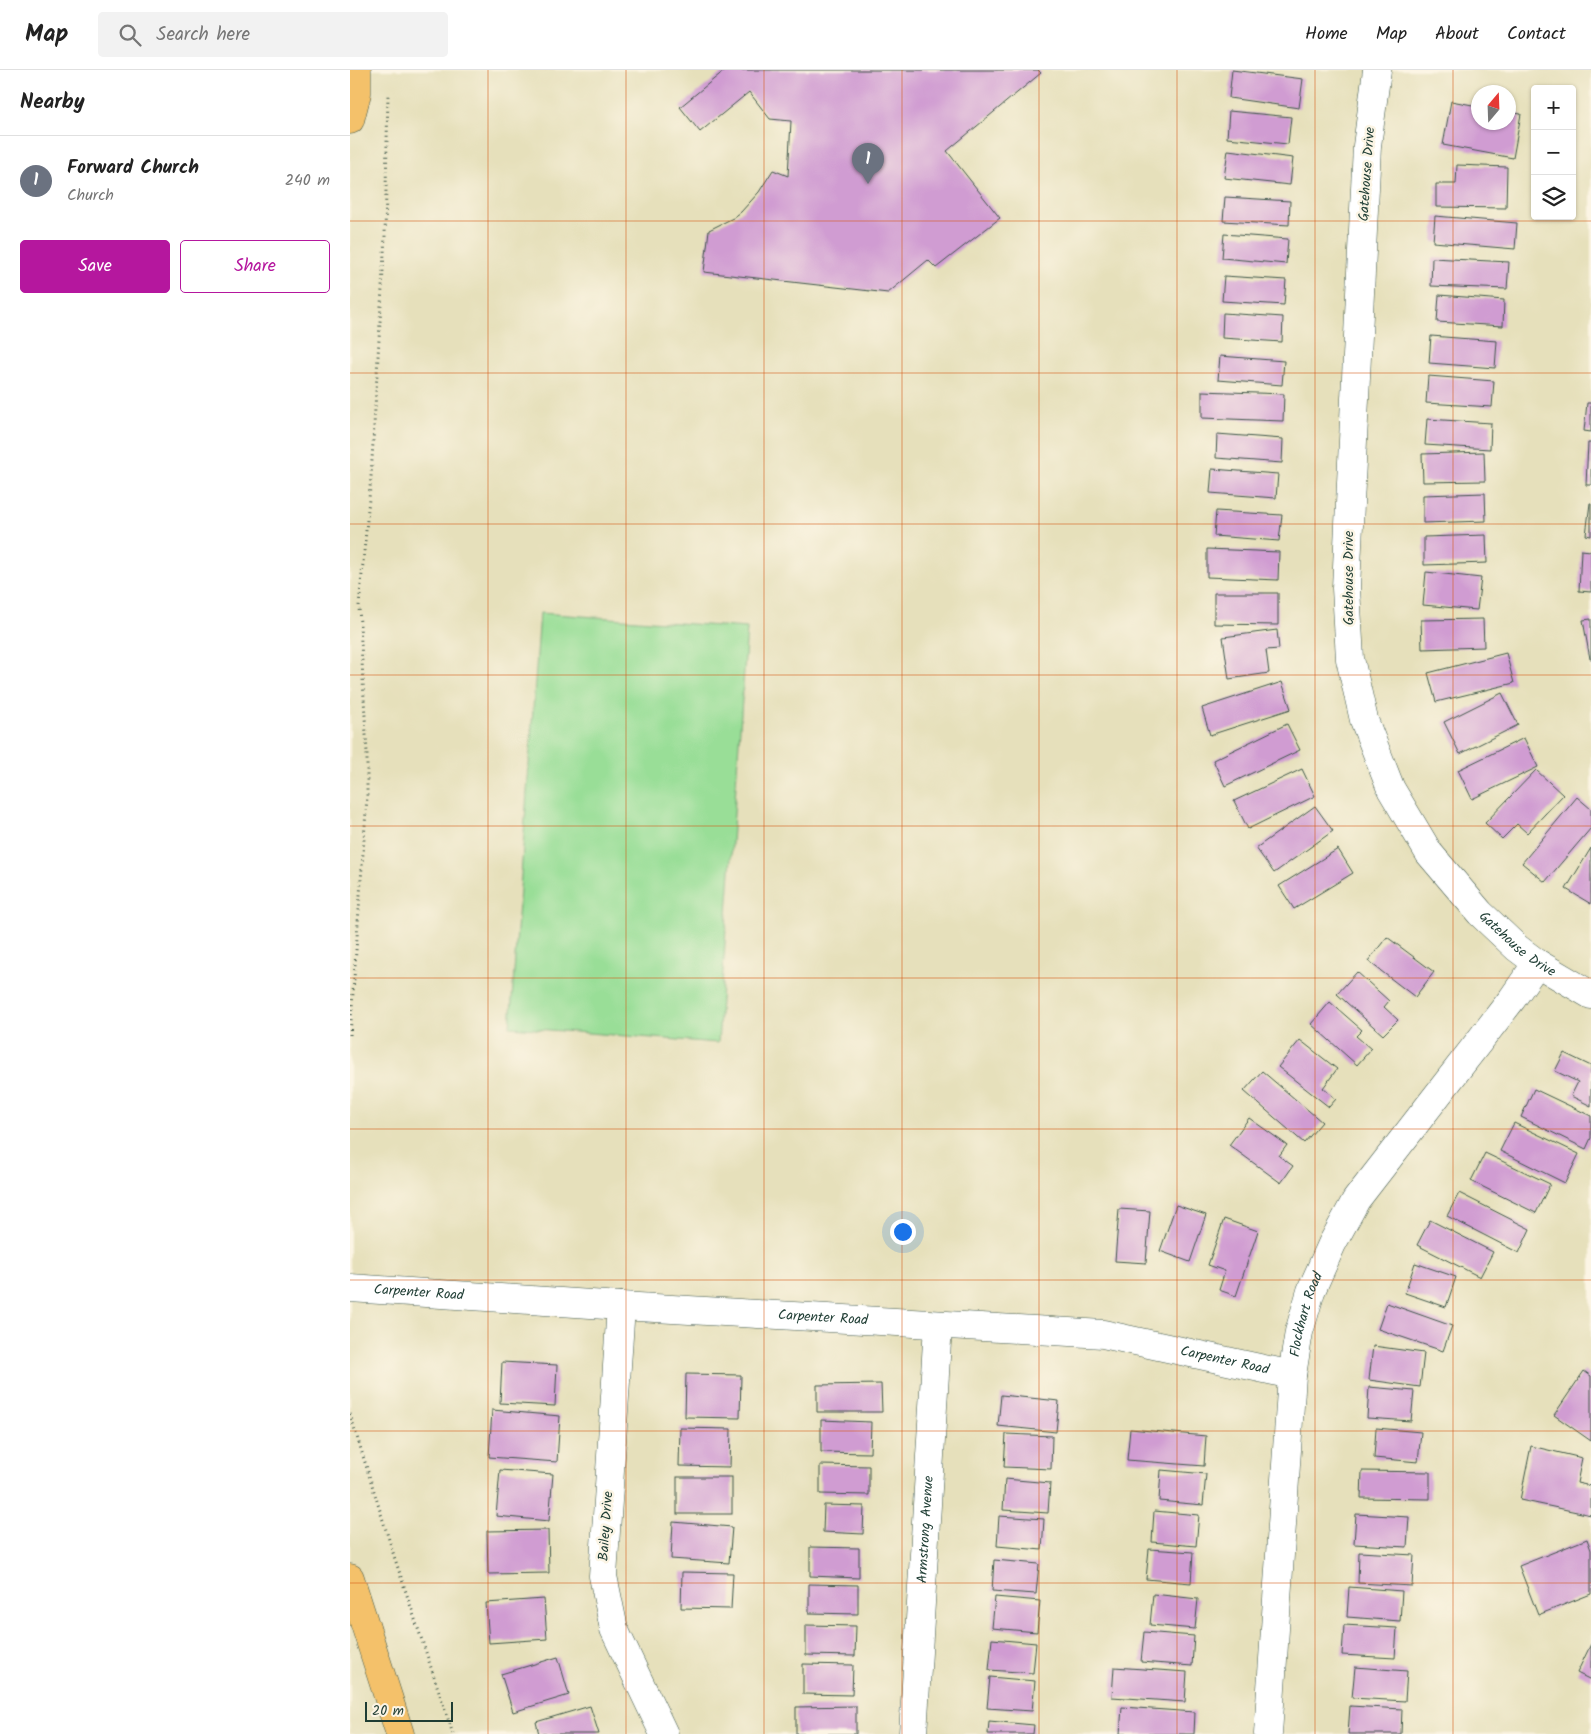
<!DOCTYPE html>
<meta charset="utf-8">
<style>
body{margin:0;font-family:Kalam,sans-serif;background:#f2f2f2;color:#222}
.controls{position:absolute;right:15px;top:15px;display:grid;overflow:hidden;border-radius:5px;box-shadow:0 1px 4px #0004}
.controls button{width:45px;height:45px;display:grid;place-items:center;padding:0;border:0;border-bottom:1px solid #e0e0e0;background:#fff;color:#222;font:25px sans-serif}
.compass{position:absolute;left:1121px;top:15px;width:45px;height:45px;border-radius:50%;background:#fff;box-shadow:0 1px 4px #0004;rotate:19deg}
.scale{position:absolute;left:15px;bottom:12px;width:88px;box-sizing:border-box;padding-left:5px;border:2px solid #1f3d34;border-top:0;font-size:14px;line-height:18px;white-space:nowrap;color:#1f3d34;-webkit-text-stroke:4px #fcf5e5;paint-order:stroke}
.you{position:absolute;left:552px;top:1161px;width:18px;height:18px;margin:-12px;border:4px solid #fff;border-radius:50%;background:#1a73e8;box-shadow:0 0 0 8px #1a73e833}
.badge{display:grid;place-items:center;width:32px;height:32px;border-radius:50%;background:#b5179e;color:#fff;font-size:16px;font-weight:700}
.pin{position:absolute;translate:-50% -41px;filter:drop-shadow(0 1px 2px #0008)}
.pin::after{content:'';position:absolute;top:26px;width:18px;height:15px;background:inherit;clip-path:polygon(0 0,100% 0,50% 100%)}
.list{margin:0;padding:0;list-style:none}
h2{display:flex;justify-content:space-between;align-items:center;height:65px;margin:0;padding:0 20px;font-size:21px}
h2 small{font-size:16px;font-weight:400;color:#767676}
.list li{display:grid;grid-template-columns:32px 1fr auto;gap:15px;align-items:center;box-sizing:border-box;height:90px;padding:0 20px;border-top:1px solid #e0e0e0}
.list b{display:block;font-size:19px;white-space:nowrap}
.list p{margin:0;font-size:16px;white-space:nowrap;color:#767676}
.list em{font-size:16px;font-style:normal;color:#767676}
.actions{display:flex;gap:10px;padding:15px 20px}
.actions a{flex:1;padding:11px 0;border:1px solid #b5179e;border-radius:5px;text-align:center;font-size:18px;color:#b5179e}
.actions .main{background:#b5179e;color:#fff}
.icon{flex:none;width:28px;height:28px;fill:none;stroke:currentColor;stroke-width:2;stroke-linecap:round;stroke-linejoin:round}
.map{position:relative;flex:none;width:1241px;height:1664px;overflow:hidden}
header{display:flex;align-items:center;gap:30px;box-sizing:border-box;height:70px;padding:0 25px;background:#fff;border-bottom:1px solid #e0e0e0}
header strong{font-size:24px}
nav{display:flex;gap:28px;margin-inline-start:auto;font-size:18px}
.search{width:350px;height:45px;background:#f2f2f2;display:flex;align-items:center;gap:12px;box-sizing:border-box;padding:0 18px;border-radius:5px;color:#767676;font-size:19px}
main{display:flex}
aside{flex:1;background:#fff}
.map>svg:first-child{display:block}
</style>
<header>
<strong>Map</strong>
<div class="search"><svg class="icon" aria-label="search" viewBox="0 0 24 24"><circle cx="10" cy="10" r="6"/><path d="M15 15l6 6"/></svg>Search here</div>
<nav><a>Home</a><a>Map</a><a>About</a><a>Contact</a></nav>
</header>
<main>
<aside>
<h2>Nearby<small></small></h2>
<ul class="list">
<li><span class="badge" style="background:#6b7280">1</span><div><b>Forward Church</b><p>Church</p></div><em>240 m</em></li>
</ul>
<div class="actions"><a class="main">Save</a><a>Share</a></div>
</aside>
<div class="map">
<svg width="1241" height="1664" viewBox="0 0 1241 1664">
<rect width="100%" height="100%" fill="#fcf5e5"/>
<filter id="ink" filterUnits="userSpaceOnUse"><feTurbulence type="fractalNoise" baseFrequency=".02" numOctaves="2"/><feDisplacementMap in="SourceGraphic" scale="10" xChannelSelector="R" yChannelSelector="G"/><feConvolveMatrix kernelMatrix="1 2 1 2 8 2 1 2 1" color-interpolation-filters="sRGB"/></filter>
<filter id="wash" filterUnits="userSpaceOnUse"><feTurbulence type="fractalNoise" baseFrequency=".0096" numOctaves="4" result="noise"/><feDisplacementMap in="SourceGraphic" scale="20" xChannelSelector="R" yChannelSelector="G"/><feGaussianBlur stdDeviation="1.12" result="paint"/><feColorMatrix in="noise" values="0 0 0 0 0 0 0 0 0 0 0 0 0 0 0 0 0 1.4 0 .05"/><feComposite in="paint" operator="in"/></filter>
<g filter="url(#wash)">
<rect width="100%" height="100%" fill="#e6e0bb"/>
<polygon fill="#99de97" stroke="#5c8e66" points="190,543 397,558 368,973 160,957"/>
<g id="blocks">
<g fill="#d09cd2">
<polygon points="375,0 688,0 691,3 597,81 650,148 586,198 578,190 538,223 354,202 359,160 383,148 391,142 409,122 423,100 438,106 441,51 420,49 399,22 350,62 330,37"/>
<polygon points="882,0 953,9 949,38 879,28"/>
<polygon points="1101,31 1128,36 1128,52 1158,52 1158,42 1171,44 1163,88 1093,75"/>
<polygon points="879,41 941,47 938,74 877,68"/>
<polygon points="878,80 943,88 940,115 874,108"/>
<polygon points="1107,95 1157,97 1156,138 1086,137 1086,114 1106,114"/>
<polygon points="875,127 940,131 939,155 873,151"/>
<polygon points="1085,146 1167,153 1165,179 1083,172"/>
<polygon points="874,164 938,169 936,194 872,188"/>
<polygon points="1082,188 1159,192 1157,219 1081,216"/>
<polygon points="874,206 936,210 934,235 872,231"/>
<polygon points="1089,225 1154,230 1153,256 1087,252"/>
<polygon points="873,243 933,247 932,272 872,268"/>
<polygon points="1081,266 1147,271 1145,298 1079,293"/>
<polygon points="870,286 934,291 932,315 868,310"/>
<polygon points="1078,306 1144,311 1142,337 1076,333"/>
<polygon points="852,321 934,324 933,351 852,348"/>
<polygon points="1237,333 1241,333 1241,362 1234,361"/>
<polygon points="1077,349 1141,353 1140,379 1075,375"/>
<polygon points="867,364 933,369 932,393 866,388"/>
<polygon points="1238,373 1241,373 1241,415 1236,415"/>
<polygon points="1134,382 1135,411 1073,412 1072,384"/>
<polygon points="862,399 928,404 926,428 860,423"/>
<polygon points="1135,423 1136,451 1073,453 1073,425"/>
<polygon points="1240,433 1241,433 1241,466 1236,465"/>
<polygon points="866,441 932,445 929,471 864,466"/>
<polygon points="1136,465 1137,493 1074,495 1074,467"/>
<polygon points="857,479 929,482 928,510 857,507"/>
<polygon points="1231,480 1241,481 1241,522 1229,521"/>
<polygon points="1076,502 1131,508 1127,540 1073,535"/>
<polygon points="864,523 928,523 928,555 864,554"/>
<polygon points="1133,549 1134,577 1072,579 1071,550"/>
<polygon points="1241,549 1241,589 1240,589 1233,550"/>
<polygon points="927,560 929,579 916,580 919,603 879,609 873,567"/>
<polygon points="1156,583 1164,613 1086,632 1078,603"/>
<polygon points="932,612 941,639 860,665 852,638"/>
<polygon points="1152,623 1168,655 1110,684 1094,652"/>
<polygon points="937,654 950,680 875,716 863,690"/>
<polygon points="1174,668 1188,697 1122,729 1108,700"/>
<polygon points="952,699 965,726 898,759 884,731"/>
<polygon points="1186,700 1213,725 1177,763 1167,754 1152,769 1135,753"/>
<polygon points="1227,727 1241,739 1241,758 1195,812 1172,793"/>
<polygon points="965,736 983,761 924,803 906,778"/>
<polygon points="1241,778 1241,834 1216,819"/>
<polygon points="988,779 1003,803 944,839 929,816"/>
<polygon points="1037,867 1084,902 1065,927 1018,891"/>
<polygon points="1007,902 1039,931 1034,937 1048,950 1033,965 987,924"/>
<polygon points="980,932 1012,960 1006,966 1021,979 1007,995 961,954"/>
<polygon points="950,970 987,999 973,1018 986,1029 979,1037 928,997"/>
<polygon points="1214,983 1241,996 1241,1036 1221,1026 1228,1012 1205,1001"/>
<polygon points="912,1001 972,1052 954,1073 894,1021"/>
<polygon points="1184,1019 1241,1046 1241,1068 1236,1079 1171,1047"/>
<polygon points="899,1048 937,1075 929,1086 943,1096 931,1113 879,1075"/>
<polygon points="1164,1053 1229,1084 1215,1113 1150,1081"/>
<polygon points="1135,1083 1200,1114 1186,1143 1121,1111"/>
<polygon points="1109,1123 1180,1159 1169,1183 1097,1146"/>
<polygon points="826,1135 856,1145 840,1192 810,1181"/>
<polygon points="769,1139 800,1141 796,1193 765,1191"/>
<polygon points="874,1149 908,1161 886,1226 869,1220 875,1201 858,1195"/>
<polygon points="1080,1150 1143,1182 1130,1207 1067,1175"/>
<polygon points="1065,1193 1106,1207 1096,1237 1055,1223"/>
<polygon points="1037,1233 1102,1256 1093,1281 1028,1259"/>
<polygon points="1023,1276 1074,1283 1070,1317 1019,1310"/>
<polygon points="152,1292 207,1295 205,1336 150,1333"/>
<polygon points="1234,1301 1241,1306 1241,1371 1204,1345"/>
<polygon points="336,1304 391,1305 390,1348 335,1347"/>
<polygon points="531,1314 532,1342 467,1342 467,1315"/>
<polygon points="1019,1317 1064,1321 1061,1351 1017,1348"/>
<polygon points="651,1325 709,1331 706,1362 648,1356"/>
<polygon points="142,1340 210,1346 207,1392 139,1387"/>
<polygon points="471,1350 521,1352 520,1383 471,1382"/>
<polygon points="330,1358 381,1359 380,1397 329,1396"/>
<polygon points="1026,1358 1071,1362 1068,1392 1024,1388"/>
<polygon points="780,1359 856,1366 854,1396 777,1390"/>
<polygon points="656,1364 702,1366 701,1399 654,1397"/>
<polygon points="1181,1376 1232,1388 1227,1413 1241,1416 1241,1445 1170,1430"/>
<polygon points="470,1395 519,1396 519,1425 470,1424"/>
<polygon points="150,1400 203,1404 199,1451 146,1446"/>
<polygon points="811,1400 856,1404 853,1435 809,1431"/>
<polygon points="1012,1401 1080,1402 1080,1429 1011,1428"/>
<rect x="327" y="1407" width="55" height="37"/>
<polygon points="655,1409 700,1413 698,1443 653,1440"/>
<polygon points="474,1435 514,1436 513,1464 473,1462"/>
<polygon points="804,1441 849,1445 846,1476 802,1472"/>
<polygon points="1006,1444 1059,1447 1057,1477 1004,1474"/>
<polygon points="649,1446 694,1449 692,1480 647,1476"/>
<polygon points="323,1452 382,1457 379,1493 321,1489"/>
<polygon points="198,1460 199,1503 138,1504 137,1461"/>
<polygon points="1237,1469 1241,1480 1241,1524 1188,1545 1169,1496"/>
<polygon points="460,1477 509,1478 509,1508 460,1506"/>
<polygon points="799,1479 843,1482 841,1513 796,1509"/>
<polygon points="1009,1482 1064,1485 1062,1516 1008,1513"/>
<polygon points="644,1490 689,1494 686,1524 642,1521"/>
<polygon points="332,1502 383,1503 381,1539 331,1538"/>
<polygon points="459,1514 508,1515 508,1544 459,1543"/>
<polygon points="999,1517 1052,1521 1050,1551 997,1547"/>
<polygon points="803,1524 848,1529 845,1559 800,1555"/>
<polygon points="645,1527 690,1531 687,1562 642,1558"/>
<polygon points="194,1529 197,1569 139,1573 136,1533"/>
<polygon points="456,1555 506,1556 505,1586 456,1585"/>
<polygon points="994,1555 1047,1558 1045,1588 992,1585"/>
<polygon points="794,1562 844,1566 842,1596 791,1592"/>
<polygon points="642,1569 686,1573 683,1603 639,1600"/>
<polygon points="1241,1574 1241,1610 1227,1603"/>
<polygon points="208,1587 219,1625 163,1642 151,1604"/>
<polygon points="453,1594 503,1595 502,1625 453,1624"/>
<polygon points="764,1597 837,1602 835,1632 762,1627"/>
<polygon points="1005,1597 1057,1601 1055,1631 1002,1628"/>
<polygon points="640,1607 685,1611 682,1641 637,1638"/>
<polygon points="240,1636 249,1664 189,1664 186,1652"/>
<polygon points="506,1636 506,1664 446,1664 446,1637"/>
<polygon points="1000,1636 1052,1639 1051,1664 998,1664"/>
<polygon points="772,1637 845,1642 844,1664 770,1664"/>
<polygon points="639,1651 684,1655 683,1664 638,1664"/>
</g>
</g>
</g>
<g filter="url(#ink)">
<use href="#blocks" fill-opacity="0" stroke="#3d5548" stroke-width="1"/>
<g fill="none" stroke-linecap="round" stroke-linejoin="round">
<g stroke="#3d5548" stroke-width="29">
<g id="minor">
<path id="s1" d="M1027 0 1017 76 996 518 1000 589 1014 650 1041 719 1079 783 1130 843 1167 878 1187 893 1241 925"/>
<path id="s2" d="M0 1218 271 1236 753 1264 942 1305"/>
<polyline points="271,1236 253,1506 264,1559 314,1664"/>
<path id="s3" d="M563 1664 588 1255"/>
<path id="s4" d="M918 1664 942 1305 949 1262 961 1221 982 1174 1006 1130 1162 929 1187 893"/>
</g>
</g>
<g stroke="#3d5548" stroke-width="29">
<g id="major">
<polyline points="0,50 7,23 7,0"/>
<polyline points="0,1508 50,1664"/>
</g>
</g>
<g stroke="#3d5548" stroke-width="3" stroke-dasharray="1 4" stroke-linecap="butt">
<polyline points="0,965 17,727 17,683 9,536 21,407 35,166 38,25"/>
<polyline points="0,1344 45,1489 103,1664"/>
</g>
<use href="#minor" stroke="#fff" stroke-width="28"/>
<use href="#major" stroke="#f4c16a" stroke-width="28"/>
</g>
</g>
<path fill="none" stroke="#d45610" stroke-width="1" stroke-opacity="0.55" d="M138 0V1664M276 0V1664M414 0V1664M552 0V1664M689 0V1664M827 0V1664M965 0V1664M1103 0V1664M0 151H1241M0 303H1241M0 454H1241M0 605H1241M0 756H1241M0 908H1241M0 1059H1241M0 1210H1241M0 1361H1241M0 1513H1241"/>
<g text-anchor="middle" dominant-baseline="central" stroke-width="5" stroke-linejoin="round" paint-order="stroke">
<g font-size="14" fill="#1f3d34" stroke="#fcf5e5">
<text transform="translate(1017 104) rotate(-86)">Gatehouse Drive</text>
<text transform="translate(999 508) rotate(-90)">Gatehouse Drive</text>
<text stroke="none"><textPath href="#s1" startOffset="929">Gatehouse Drive</textPath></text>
<text stroke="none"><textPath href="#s2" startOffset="69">Carpenter Road</textPath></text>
<text stroke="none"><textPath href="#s4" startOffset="422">Flockhart Road</textPath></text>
<text stroke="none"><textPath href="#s2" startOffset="474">Carpenter Road</textPath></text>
<text stroke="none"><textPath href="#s2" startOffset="879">Carpenter Road</textPath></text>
<text transform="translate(256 1456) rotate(-86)">Bailey Drive</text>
<text stroke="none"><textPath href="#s3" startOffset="205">Armstrong Avenue</textPath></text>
</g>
</g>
</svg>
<div class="controls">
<button>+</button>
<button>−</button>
<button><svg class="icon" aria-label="layers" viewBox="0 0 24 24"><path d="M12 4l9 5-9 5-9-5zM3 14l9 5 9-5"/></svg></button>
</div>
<svg class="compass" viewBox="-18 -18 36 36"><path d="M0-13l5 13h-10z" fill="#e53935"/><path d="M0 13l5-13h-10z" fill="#767676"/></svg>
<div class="scale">20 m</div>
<div class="you"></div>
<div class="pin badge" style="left:518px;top:114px;background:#6b7280">1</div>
</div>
</main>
